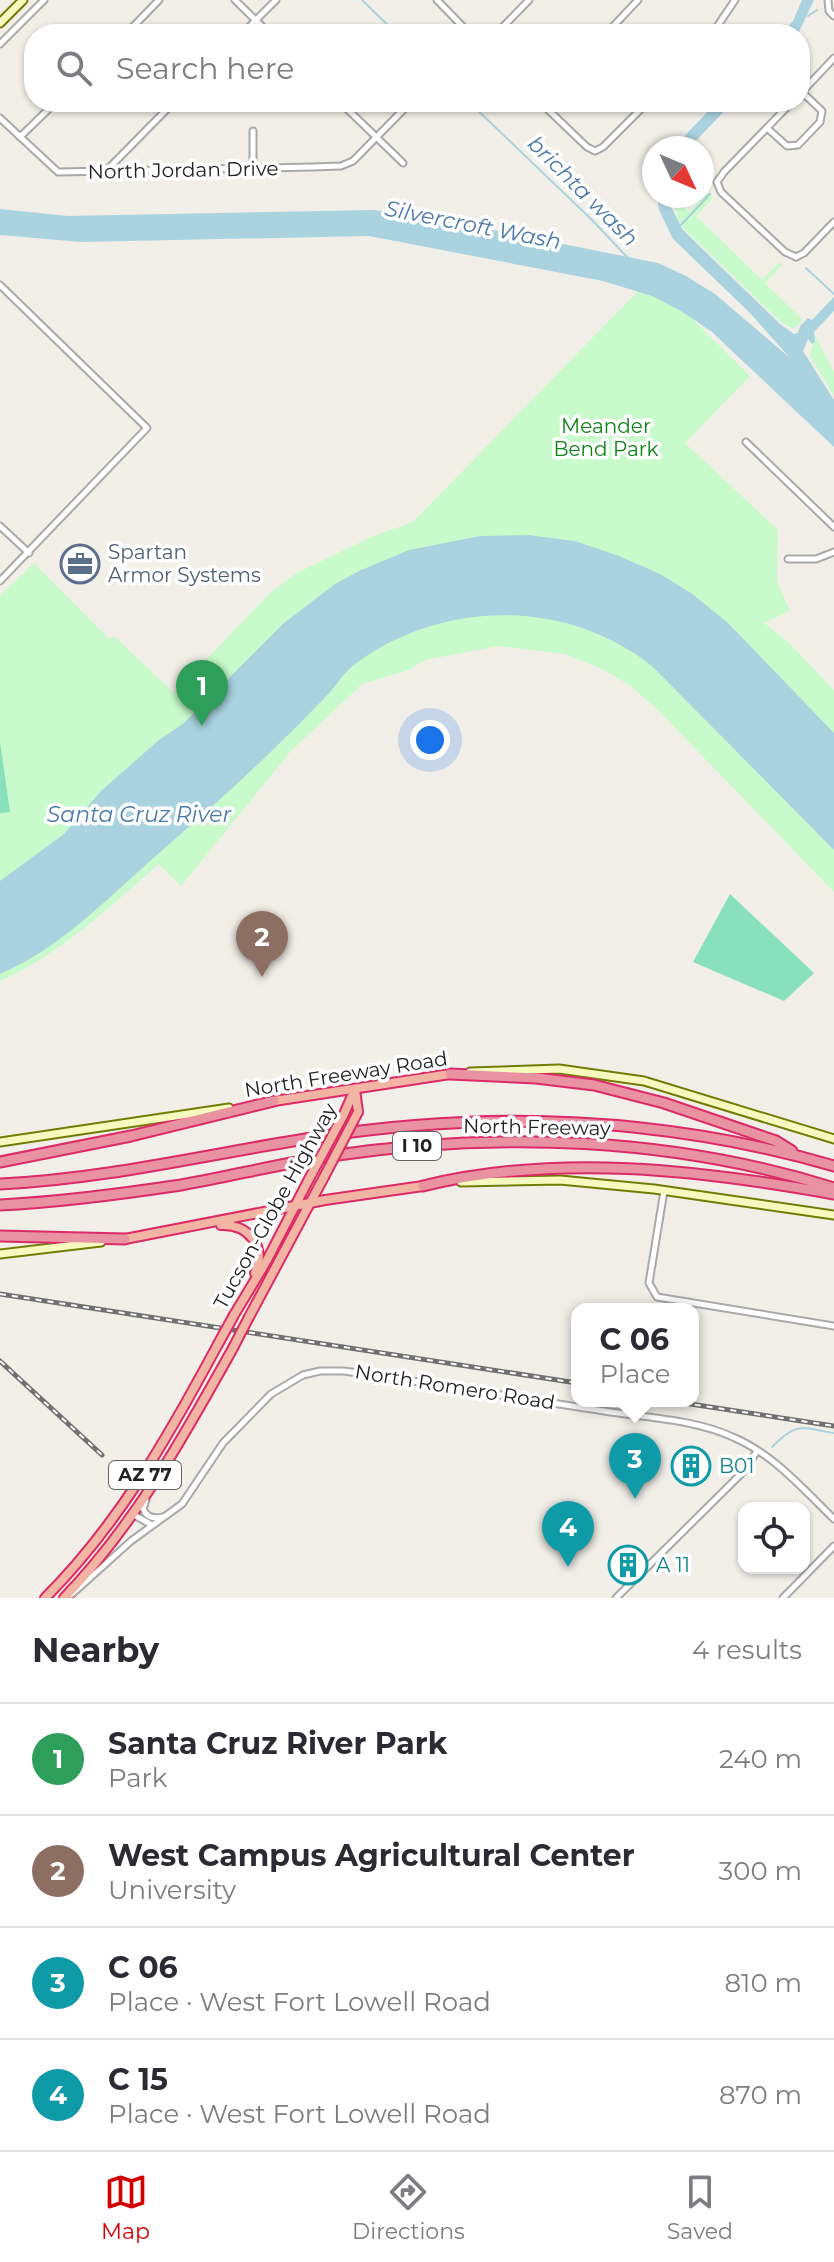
<!DOCTYPE html>
<meta charset="utf-8">
<style>
body{margin:0;font-family:Montserrat,sans-serif;background:#f7f7f7;color:#2b2b33}
.controls{position:absolute;right:24px;bottom:24px;display:grid;overflow:hidden;border-radius:16px;box-shadow:0 2px 6px #0004}
.controls button{width:72px;height:72px;display:grid;place-items:center;padding:0;border:0;border-bottom:2px solid #e1e1e2;background:#fff;color:#2b2b33;font:40px sans-serif}
.compass{position:absolute;left:642px;top:136px;width:72px;height:72px;border-radius:50%;background:#fff;box-shadow:0 2px 6px #0004;rotate:134deg}
.you{position:absolute;left:430px;top:740px;width:28px;height:28px;margin:-20px;border:6px solid #fff;border-radius:50%;background:#1a73e8;box-shadow:0 0 0 12px #1a73e833}
.badge{display:grid;place-items:center;width:52px;height:52px;border-radius:50%;background:#d40000;color:#fff;font-size:26px;font-weight:700}
.pin{position:absolute;translate:-50% -66px;filter:drop-shadow(0 2px 4px #0008)}
.pin::after{content:'';position:absolute;top:42px;width:28px;height:24px;background:inherit;clip-path:polygon(0 0,100% 0,50% 100%)}
.popup{position:absolute;left:571px;top:1303px;width:128px;height:104px;box-sizing:border-box;display:grid;place-content:center;border-radius:16px;background:#fff;filter:drop-shadow(0 2px 6px #0005);font-size:26px;white-space:nowrap;color:#7c7c81}
.popup b{font-size:30px;color:#2b2b33}
.popup::after{content:'';position:absolute;left:50%;top:100%;margin-left:-16px;border:16px solid transparent;border-top-color:#fff}
.list{margin:0;padding:0;list-style:none}
h2{display:flex;justify-content:space-between;align-items:center;height:104px;margin:0;padding:0 32px;font-size:34px}
h2 small{font-size:26px;font-weight:400;color:#7c7c81}
.list li{display:grid;grid-template-columns:52px 1fr auto;gap:24px;align-items:center;box-sizing:border-box;height:112px;padding:0 32px;border-top:2px solid #e1e1e2}
.list b{display:block;font-size:30px;white-space:nowrap}
.list p{margin:0;font-size:26px;white-space:nowrap;color:#7c7c81}
.list em{font-size:26px;font-style:normal;color:#7c7c81}
.icon{flex:none;width:44px;height:44px;fill:none;stroke:currentColor;stroke-width:2;stroke-linecap:round;stroke-linejoin:round}
.map{position:relative;flex:none;width:834px;height:1598px;overflow:hidden}
.search{position:absolute;background:#fff;box-shadow:0 2px 6px #0004;left:24px;right:24px;top:24px;height:88px;display:flex;align-items:center;gap:20px;box-sizing:border-box;padding:0 28px;border-radius:32px;color:#7c7c81;font-size:30px}
.sheet{height:552px;background:#fff}
nav{display:flex;justify-content:space-around;align-items:center;box-sizing:border-box;height:112px;border-top:2px solid #e1e1e2;background:#fff;font-size:22px;color:#7c7c81}
nav a{display:grid;justify-items:center;gap:4px}
nav .on{color:#d40000}
.map>svg:first-child{display:block}
</style>
<div class="map">
<svg width="834" height="1598" viewBox="0 0 834 1598">
<rect width="100%" height="100%" fill="#f2efe9"/>
<g fill="#c8facc">
<polygon points="707,193 713,198 696,216 762,280 780,262 782,265 765,283 803,320 794,329 781,322 685,230 678,218 673,197 689,212"/>
<path d="M651 278 750 376 685 443 778 530 777 581 790 611 764 623 787 641 834 690V892L657 709 631 686 602 669 565 654 499 646 425 660 409 670 362 684 290 752 181 886 159 864C109 907 61 954 0 981V596L34 563 109 639 114 636 174 693 271 592 297 573 371 537 413 522Z"/>
<polygon points="815,335 834,372 834,396 810,356"/>
</g>
<g fill="#88e0be">
<polygon points="0,742 10,812 0,813"/>
<polygon points="730,894 814,973 784,1001 693,962"/>
</g>
<g fill="#aad3df">
<polygon points="802,0 814,0 798,34 782,34 793,21"/>
<polygon points="717,102 733,102 689,148 673,148"/>
<polygon points="657,196 670,196 670,205 683,230 780,324 794,334 798,333 800,326 808,318 812,320 834,297 834,311 814,332 815,342 812,344 808,339 803,351 834,400 834,447 712,332 681,311 652,296 603,281 369,236 81,242 0,235 0,209 68,216 373,210 408,213 658,263 686,276 715,294 790,358 749,312 673,239 659,210"/>
<path d="M528 535 575 541 619 556 660 574 691 593 728 623 834 733V850L653 667C568 598 442 599 355 664 345 671 339 682 331 691 317 706 303 720 288 735 244 779 197 820 150 861 103 903 58 949 0 974V881L64 834 101 791 159 740 184 723 284 623 335 584 359 571 409 550 480 536Z"/>
</g>
<g fill="none" stroke-linecap="round" stroke-linejoin="round">
<g stroke="#aad3df" stroke-width="2">
<polyline points="362,0 397,34"/>
<polyline points="808,16 817,10"/>
<polyline points="469,102 592,220 628,258"/>
<polyline points="680,226 710,194"/>
<polyline points="806,268 834,294"/>
<path d="M772 1447C797 1421 801 1428 834 1433"/>
</g>
<g stroke="#a9a9a9" stroke-width="9">
<g id="minor">
<polyline points="235,0 270,34"/>
<polyline points="437,0 470,34"/>
<polyline points="828,0 829,11 834,16"/>
<polyline points="126,34 159,0"/>
<polyline points="242,34 276,0"/>
<polyline points="496,34 529,0"/>
<polyline points="606,34 638,0"/>
<polyline points="712,34 735,0"/>
<polyline points="0,44 44,0"/>
<polyline points="802,92 834,58"/>
<polyline points="340,102 403,163"/>
<polyline points="540,102 587,147 595,151 603,147 648,102"/>
<polyline points="0,118 58,172 312,167 341,166 353,161 411,102"/>
<polyline points="767,128 787,146 798,145 820,122 822,111 802,92"/>
<polyline points="253,131 253,169"/>
<polyline points="20,137 56,102"/>
<polyline points="106,171 174,102"/>
<polyline points="717,182 721,192 785,252 796,257"/>
<polyline points="717,182 724,172 792,102"/>
<polyline points="796,257 804,253 834,222"/>
<polyline points="0,285 147,428 0,581"/>
<polyline points="746,442 834,527"/>
<polyline points="0,526 29,553"/>
<polyline points="788,559 816,559 834,552"/>
<polyline points="664,1191 649,1283 657,1297 834,1326"/>
<path d="M146 1500 143 1509C147 1518 155 1519 163 1517"/>
<polyline points="134,1515 152,1525"/>
<path d="M71 1595 131 1541 182 1504 223 1443 271 1394 303 1375 320 1371H344C431 1383 517 1398 604 1411 647 1418 695 1419 735 1438 774 1455 804 1490 834 1519"/>
<polyline points="616,1598 745,1470 757,1451"/>
<polyline points="783,1598 834,1546"/>
</g>
</g>
<g stroke="#707d05" stroke-width="11">
<g id="secondary">
<polyline points="0,23 23,0"/>
<polyline points="470,1072 559,1069 644,1081 834,1139"/>
<polyline points="0,1142 229,1108"/>
<polyline points="461,1182 560,1180 654,1189 834,1215"/>
<polyline points="0,1254 101,1242"/>
</g>
</g>
<g stroke="#dc2a67" stroke-width="12">
<g id="trunk">
<polyline points="355,1089 358,1112"/>
<polyline points="274,1101 450,1074"/>
<polyline points="344,1114 355,1089"/>
<path d="M221 1225C249 1224 267 1247 255 1273"/>
<polyline points="125,1239 325,1200 423,1186"/>
<polyline points="234,1315 266,1262 309,1179"/>
<polyline points="249,1317 324,1177"/>
<path d="M45 1598C119 1524 168 1437 217 1346"/>
<path d="M64 1598C135 1524 183 1438 233 1348"/>
</g>
</g>
<g stroke="#dc2a67" stroke-width="13">
<g id="motorway">
<polyline points="450,1074 536,1078 594,1085 664,1103 776,1141 792,1151"/>
<polyline points="0,1162 131,1136 274,1101"/>
<path d="M0 1184C108 1179 212 1153 318 1137 491 1110 665 1117 834 1166"/>
<path d="M423 1186C557 1153 700 1170 834 1194"/>
<path d="M0 1205C61 1202 121 1194 181 1185 231 1176 280 1164 330 1156 497 1131 672 1137 834 1188"/>
<polyline points="0,1236 125,1239"/>
</g>
</g>
<use href="#minor" stroke="#fff" stroke-width="5"/>
<use href="#secondary" stroke="#f7fabf" stroke-width="7"/>
<use href="#trunk" stroke="#f2b4a3" stroke-width="8"/>
<use href="#motorway" stroke="#e892a2" stroke-width="9"/>
<g stroke="#707070" stroke-width="5">
<g id="rail">
<polyline points="0,1294 577,1383"/>
<polyline points="0,1361 102,1455"/>
<polyline points="671,1401 834,1426"/>
</g>
</g>
<use href="#rail" stroke="#fff" stroke-width="2" stroke-dasharray="6" stroke-linecap="butt"/>
<g stroke="#dc2a67" stroke-width="12" stroke-linecap="butt">
<g id="trunk-bridge">
<polyline points="324,1177 358,1112"/>
<polyline points="309,1179 344,1114"/>
<polyline points="217,1346 234,1315"/>
<polyline points="233,1348 249,1317"/>
</g>
</g>
<use href="#trunk-bridge" stroke="#f2b4a3" stroke-width="8"/>
</g>
<defs>
<g id="office-ring" transform="scale(2)"><circle r="9.5" fill="#fff" stroke="#5c6f8a" stroke-width="1.5"/><path d="M-6-3h4V-5.5h4V-3h4V5H-6ZM-1-4.5V-3h2v-1.5ZM-6 0V1H6V0Z" fill="#5c6f8a"/></g>
<g id="building-ring" transform="scale(2)"><circle r="9.5" fill="#fff" stroke="#0f9aa8" stroke-width="1.5"/><path d="M-4-6H4V6H1V3H-1V6H-4ZM-2.5-4.3h1.7v1.8h-1.7ZM.8-4.3h1.7v1.8H.8ZM-2.5-1h1.7V.8h-1.7ZM.8-1h1.7V.8H.8Z" fill="#0f9aa8"/></g>
</defs>
<g fill-rule="evenodd">
<use href="#office-ring" x="80" y="564"/>
<use href="#building-ring" x="691" y="1466"/>
<use href="#building-ring" x="628" y="1565"/>
</g>
<g text-anchor="middle" dominant-baseline="central" stroke-width="7" stroke-linejoin="round" paint-order="stroke">
<g fill="#fff" stroke="#646464" stroke-width="2">
<rect x="393" y="1132" width="48" height="28" rx="6"/>
<rect x="109" y="1461" width="72" height="28" rx="6"/>
</g>
<g font-size="18" font-weight="bold" fill="#222">
<text x="417" y="1146">I 10</text>
<text x="145" y="1475">AZ 77</text>
</g>
<g font-size="20" fill="#222" stroke="#fff">
<text transform="translate(183 170) rotate(-1)">North Jordan Drive</text>
<text transform="translate(346 1074) rotate(-9)">North Freeway Road</text>
<text transform="translate(537 1127) rotate(1)">North Freeway</text>
<text transform="translate(275 1206) rotate(-61)">Tucson-Globe Highway</text>
<text transform="translate(455 1387) rotate(9)">North Romero Road</text>
</g>
<g font-size="20" fill="#0c8416" stroke="#fff">
<text x="606" y="426">Meander<tspan x="606" dy="23">Bend Park</tspan></text>
</g>
<g font-size="20" fill="#4e5e75" stroke="#fff" text-anchor="start">
<text x="108" y="552">Spartan<tspan x="108" dy="23">Armor Systems</tspan></text>
</g>
<g font-size="20" fill="#0d838f" stroke="#fff" text-anchor="start">
<text x="719" y="1466">B01</text>
<text x="656" y="1565">A 11</text>
</g>
<g font-size="22" font-style="italic" fill="#4a7aab" stroke="#fff">
<text transform="translate(583 191) rotate(45)">brichta wash</text>
<text transform="translate(473 225) rotate(11)">Silvercroft Wash</text>
<text x="139" y="814">Santa Cruz River</text>
</g>
</g>
</svg>
<div class="controls">
<button><svg class="icon" aria-label="locate" viewBox="0 0 24 24"><circle cx="12" cy="12" r="6"/><path d="M12 2v4M12 18v4M2 12h4M18 12h4"/></svg></button>
</div>
<svg class="compass" viewBox="-18 -18 36 36"><path d="M0-13l5 13h-10z" fill="#e53935"/><path d="M0 13l5-13h-10z" fill="#7c7c81"/></svg>
<div class="you"></div>
<div class="pin badge" style="left:202px;top:726px;background:#2e9e5b">1</div>
<div class="pin badge" style="left:262px;top:977px;background:#8d6e63">2</div>
<div class="pin badge" style="left:635px;top:1499px;background:#0f9aa8">3</div>
<div class="popup"><b>C 06</b>Place</div>
<div class="pin badge" style="left:568px;top:1567px;background:#0f9aa8">4</div>
<div class="search"><svg class="icon" aria-label="search" viewBox="0 0 24 24"><circle cx="10" cy="10" r="6"/><path d="M15 15l6 6"/></svg>Search here</div>
</div>
<section class="sheet">
<h2>Nearby<small>4 results</small></h2>
<ul class="list">
<li><span class="badge" style="background:#2e9e5b">1</span><div><b>Santa Cruz River Park</b><p>Park</p></div><em>240 m</em></li>
<li><span class="badge" style="background:#8d6e63">2</span><div><b>West Campus Agricultural Center</b><p>University</p></div><em>300 m</em></li>
<li><span class="badge" style="background:#0f9aa8">3</span><div><b>C 06</b><p>Place · West Fort Lowell Road</p></div><em>810 m</em></li>
<li><span class="badge" style="background:#0f9aa8">4</span><div><b>C 15</b><p>Place · West Fort Lowell Road</p></div><em>870 m</em></li>
</ul>
</section>
<nav>
<a class="on"><svg class="icon" aria-label="map" viewBox="0 0 24 24"><path d="M3 6l6-2 6 2 6-2v14l-6 2-6-2-6 2zM9 4v14M15 6v14"/></svg>Map</a>
<a><svg class="icon" aria-label="directions" viewBox="0 0 24 24"><path d="M12 3l9 9-9 9-9-9zM9 14v-3h6M13 9l2 2-2 2"/></svg>Directions</a>
<a><svg class="icon" aria-label="saved" viewBox="0 0 24 24"><path d="M7 4h10v16l-5-4-5 4z"/></svg>Saved</a>
</nav>
